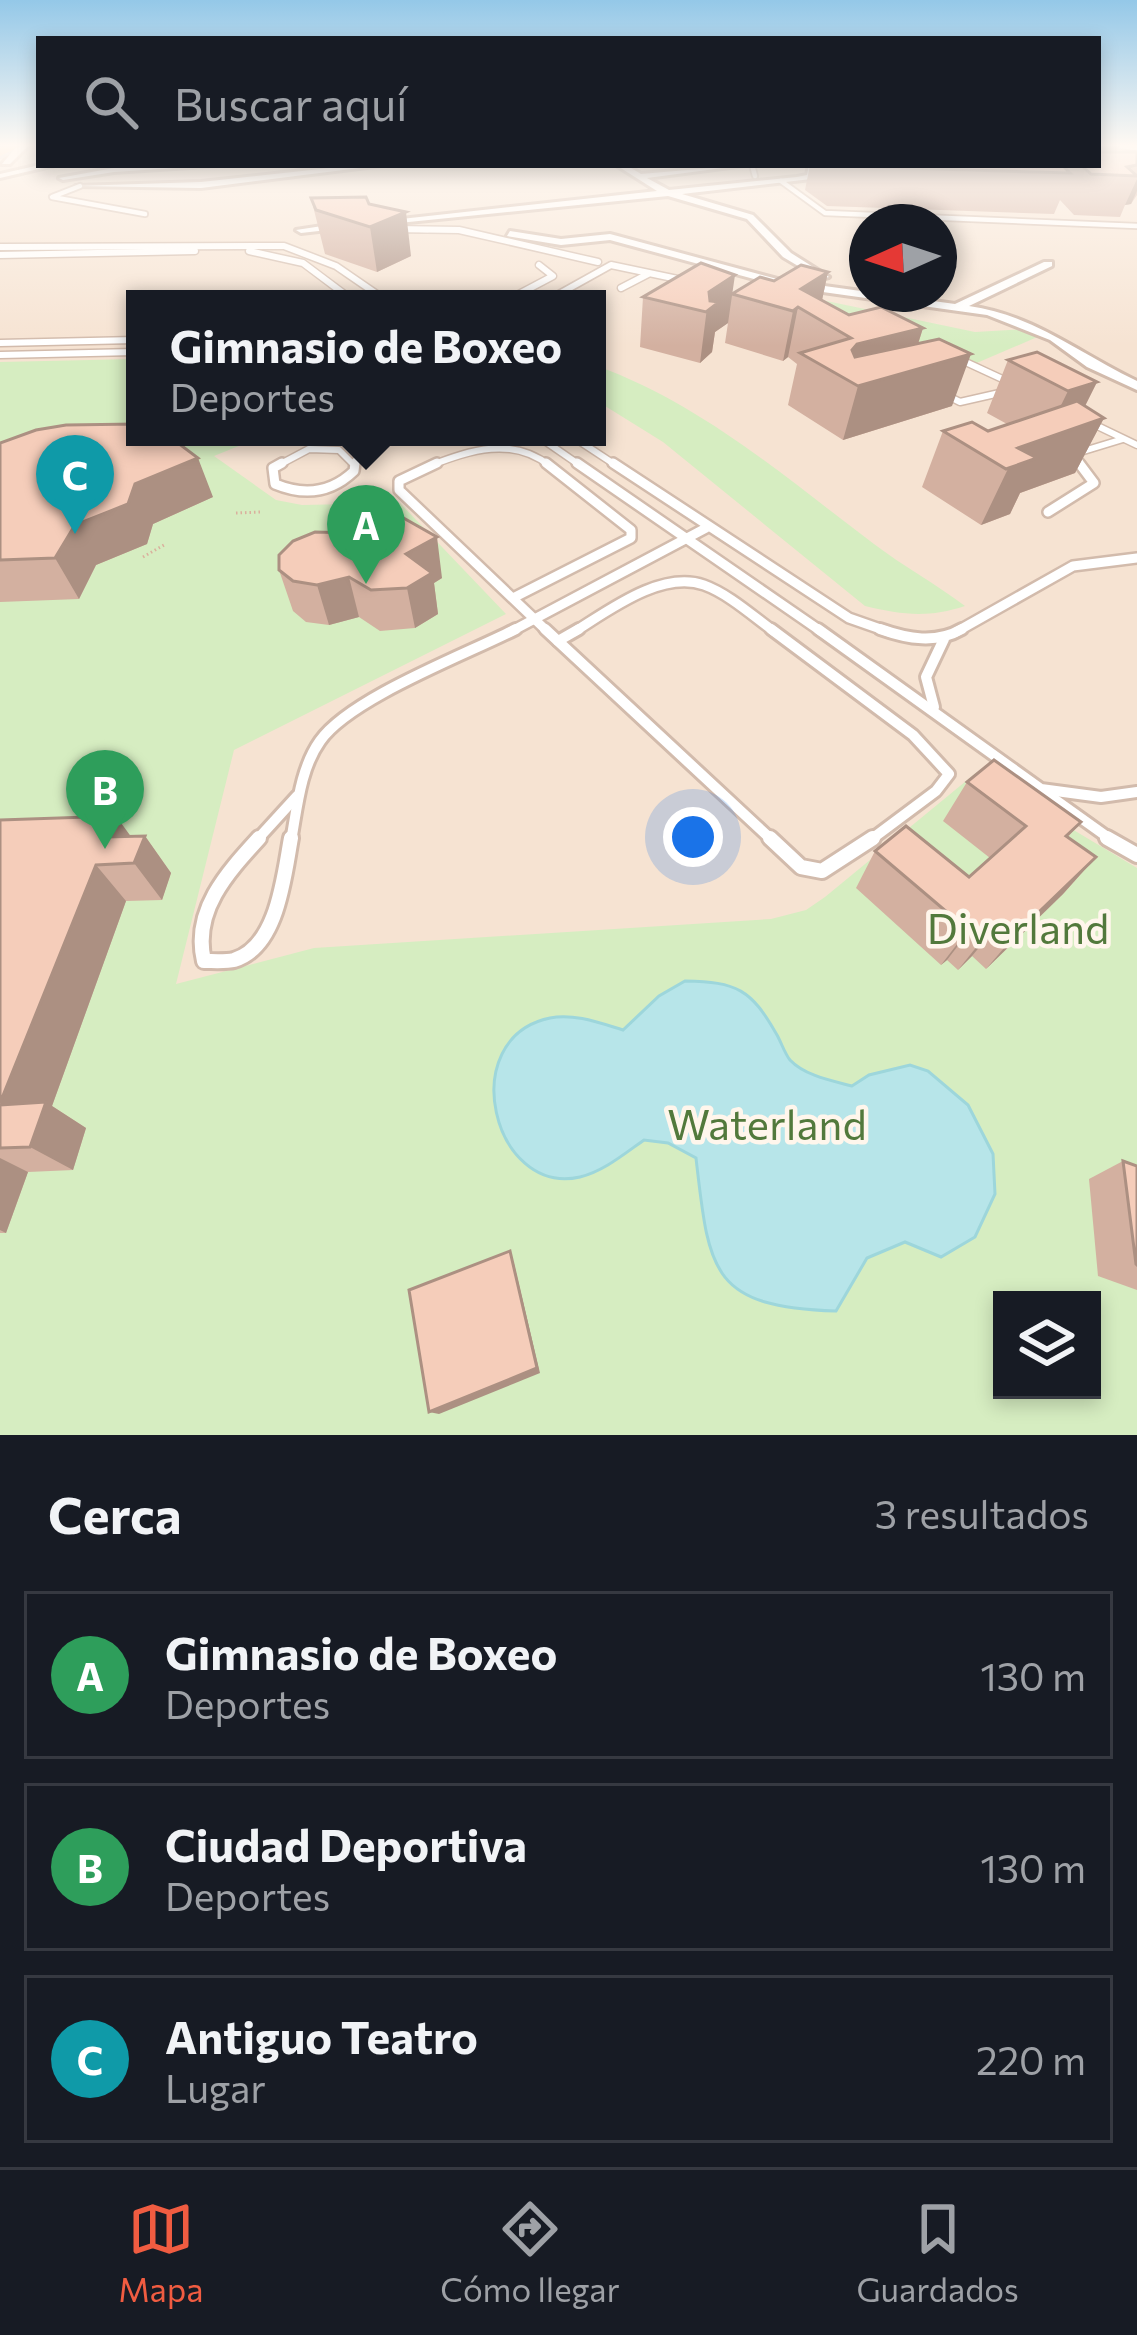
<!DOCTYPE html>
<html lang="es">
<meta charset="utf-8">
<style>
body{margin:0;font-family:Commissioner,sans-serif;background:#20242c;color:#f1f3f6}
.controls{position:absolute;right:36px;bottom:36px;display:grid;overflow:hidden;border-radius:0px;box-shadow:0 6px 18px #0003}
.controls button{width:108px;height:108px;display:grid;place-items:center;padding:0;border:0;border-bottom:3px solid #363941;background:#171b24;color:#f1f3f6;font:60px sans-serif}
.compass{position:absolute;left:849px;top:204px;width:108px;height:108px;border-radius:50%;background:#171b24;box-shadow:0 6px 18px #0003;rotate:267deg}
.you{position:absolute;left:693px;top:837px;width:42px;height:42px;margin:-30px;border:9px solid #fff;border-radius:50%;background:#1a73e8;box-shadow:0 0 0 18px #1a73e833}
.badge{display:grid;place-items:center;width:78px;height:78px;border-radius:50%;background:#f05c41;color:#fff;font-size:39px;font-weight:700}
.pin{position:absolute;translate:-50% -99px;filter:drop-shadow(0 3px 6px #0008)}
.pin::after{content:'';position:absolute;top:63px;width:42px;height:36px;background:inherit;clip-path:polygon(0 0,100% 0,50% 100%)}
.popup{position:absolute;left:126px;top:290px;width:480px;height:156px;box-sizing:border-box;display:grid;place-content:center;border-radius:0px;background:#171b24;filter:drop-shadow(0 3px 9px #0005);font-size:39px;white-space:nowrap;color:#9ea1a6}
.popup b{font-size:45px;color:#f1f3f6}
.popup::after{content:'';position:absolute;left:50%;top:100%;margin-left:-24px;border:24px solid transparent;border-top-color:#171b24}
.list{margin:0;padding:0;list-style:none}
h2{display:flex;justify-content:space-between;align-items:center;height:156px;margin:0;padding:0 48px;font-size:51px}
h2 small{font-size:39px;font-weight:400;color:#9ea1a6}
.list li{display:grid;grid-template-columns:78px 1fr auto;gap:36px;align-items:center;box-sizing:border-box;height:168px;margin:0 24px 24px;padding:0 24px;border:3px solid #363941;border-radius:0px}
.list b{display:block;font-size:45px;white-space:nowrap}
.list p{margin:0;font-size:39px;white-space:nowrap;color:#9ea1a6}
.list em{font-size:39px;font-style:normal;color:#9ea1a6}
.icon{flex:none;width:66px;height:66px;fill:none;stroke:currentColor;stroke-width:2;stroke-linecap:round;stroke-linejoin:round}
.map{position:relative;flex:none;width:1137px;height:1435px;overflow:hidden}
.search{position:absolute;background:#171b24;box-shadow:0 6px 18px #0003;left:36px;right:36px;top:36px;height:132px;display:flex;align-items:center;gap:30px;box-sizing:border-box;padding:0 42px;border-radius:0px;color:#9ea1a6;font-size:45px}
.sheet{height:732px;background:#171b24}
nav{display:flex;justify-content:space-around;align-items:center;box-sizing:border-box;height:168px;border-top:3px solid #363941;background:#171b24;font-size:33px;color:#9ea1a6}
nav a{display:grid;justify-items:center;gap:6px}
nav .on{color:#f05c41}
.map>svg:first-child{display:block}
</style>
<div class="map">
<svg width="1137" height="1435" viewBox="0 0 1137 1435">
<rect width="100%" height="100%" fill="#fef2e4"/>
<path fill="#f6e3d2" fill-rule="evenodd" d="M0 145H39V165H1098V145H1137V1435H0ZM867 222H939V294H867ZM135 299H597V437H135ZM1002 1300H1092V1390H1002Z"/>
<g fill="#d6edc1" fill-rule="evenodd">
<polygon points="817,299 975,332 1029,329 1042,335 972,365 912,339 808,306"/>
<path d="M135 359V437H261L214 456 276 500 302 505 400 503 506 614 234 750 176 984 314 948 771 919 806 910 825 897 977 772 1137 868V1435H0V362ZM1002 1300H1092V1390H1002Z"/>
<path d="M597 366C702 404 786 478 874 544 903 566 936 584 965 606 929 618 902 615 865 606L663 442 597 401Z"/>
</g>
<path fill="#b7e5e9" stroke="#9dd6db" stroke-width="3" d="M685 981C737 982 751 989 777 1035 781 1042 785 1054 790 1060 805 1076 833 1081 852 1086L869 1075 910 1065 928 1071 968 1105 993 1154 995 1194 975 1237 941 1257 905 1242 867 1258 836 1311C710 1307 709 1271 696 1158L668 1143 644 1140C624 1154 604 1171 580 1177 493 1197 454 1038 550 1018 574 1013 600 1023 623 1030L659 996Z"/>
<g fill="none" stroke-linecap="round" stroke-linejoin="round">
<g stroke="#d2bbac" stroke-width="8">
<g id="lane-far4">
<polyline points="1110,145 1137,148"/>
<polyline points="752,165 755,176"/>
<polyline points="781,181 825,213 1137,226"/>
<polyline points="80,186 52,197 145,214"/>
<polyline points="395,229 428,230"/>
</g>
</g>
<g stroke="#d2bbac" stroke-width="9">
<g id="lane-far3">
<polyline points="395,229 459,230 598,262"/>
<polyline points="0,247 284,246 336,266 384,299"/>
<polyline points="249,251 303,263 351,299"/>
<polyline points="0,255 195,251"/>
<polyline points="621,288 648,274"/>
<polyline points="519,294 553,276 539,265"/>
<polyline points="550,299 611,265 687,281"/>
<polyline points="0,343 135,340"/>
<polyline points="0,355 135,352"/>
<polyline points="957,358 1011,383"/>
<polyline points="942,393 960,402 1004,392"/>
<polyline points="1087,421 1137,445"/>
<polyline points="539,437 581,466"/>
<polyline points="573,437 617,466"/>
<polyline points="355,462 365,444 383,437"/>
<polyline points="277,466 309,449 339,450 355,466"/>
<path d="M429 466C471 450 512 436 550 466"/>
<polyline points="1081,466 1077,453 1123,439"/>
</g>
</g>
<g stroke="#d2bbac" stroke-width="14">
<g id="lane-far2">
<path d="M282 463 273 468 275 484C304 496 331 493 354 471L355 463"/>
<polyline points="437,463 399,481 399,490 548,632"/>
<polyline points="577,463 822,632"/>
<polyline points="613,463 849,618 889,632"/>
<polyline points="1048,512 1094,483 1079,463"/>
<polyline points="513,598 631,538 631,530 546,463"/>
<polyline points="510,632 706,528"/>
<path d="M574 632C608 611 661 570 704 585 729 594 754 617 775 632"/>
<polyline points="956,632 1073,566 1137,558"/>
</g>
</g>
<g stroke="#d2bbac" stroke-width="16">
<g id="lane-far1">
<polyline points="545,629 773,841"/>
<polyline points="771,629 913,735 949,774 936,791 869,841"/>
<polyline points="818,629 1041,789 1101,797 1137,792"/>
<path d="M880 629C908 639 936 644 962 629"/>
<polyline points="558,641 579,629"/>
<polyline points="934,707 926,677 944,639"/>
<polyline points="1043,791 1113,841"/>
<polyline points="256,841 297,796"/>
<path d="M291 841C297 809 300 769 320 741 350 698 467 654 516 629"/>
</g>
</g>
<g stroke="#d2bbac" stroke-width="20">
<g id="lane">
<path d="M259 838C227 873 192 911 204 961 213 961 226 962 234 960 278 947 284 875 291 838"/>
<polyline points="770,838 801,867 822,871 873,838"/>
<polyline points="1107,838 1137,855"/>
</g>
</g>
<g stroke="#d2bbac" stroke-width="6">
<g id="street">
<polygon points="40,165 55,165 0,178 0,174"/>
<polygon points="220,165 114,172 63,180 59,178 114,168"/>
<polygon points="357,165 383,165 201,188 76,186 201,182"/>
<polygon points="616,165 626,165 641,174 745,165 647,178 669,190 797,177 807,175 809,165 817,165 815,177 811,179 682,194 753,215 791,253 829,277 820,279 783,257 747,219 668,196 379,225 374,222 657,191"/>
<polygon points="342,223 345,228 301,233 296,230"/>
<path d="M510 231 561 239 610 234 781 280 955 304 1044 262H1052V266L969 306C1034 315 1080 354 1137 381V390L1087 367 1050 340 987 315 780 286 610 240 561 245 507 236Z"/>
</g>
</g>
<g stroke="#d6baa9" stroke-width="6">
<polygon id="secondary" points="18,145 29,145 10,164 2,164"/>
</g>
<g stroke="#dcd3cf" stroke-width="6">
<polygon id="primary" points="7,145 23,145 0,156 0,148"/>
</g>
<g stroke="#dab09d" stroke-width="3" stroke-dasharray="1.5 3" stroke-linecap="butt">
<polyline points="236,513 261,512"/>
<polyline points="143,557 164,545"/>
</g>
<use href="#lane-far4" stroke="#fff" stroke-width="4.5"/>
<use href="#lane-far3" stroke="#fff" stroke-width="6"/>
<use href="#lane-far2" stroke="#fff" stroke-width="9"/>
<use href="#lane-far1" stroke="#fff" stroke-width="10"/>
<use href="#lane" stroke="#fff" stroke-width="14"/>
<use href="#street" fill="#fff" fill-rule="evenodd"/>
<use href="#secondary" fill="#fff" fill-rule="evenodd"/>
<use href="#primary" fill="#ffd29a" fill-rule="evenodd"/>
</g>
<g fill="#d3b0a0">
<polygon points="1098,145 1120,145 1117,152 1137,152 1137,195 1131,204 1125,205 1120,217 1074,215 1060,200 1054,214 827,206 805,190 810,165 1098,165"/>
<polygon points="311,198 369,204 411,256 377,272 325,254"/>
<polygon points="828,272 822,300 849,315 923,328 918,344 952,406 843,440 788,405 797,364 788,357 783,361 725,343 728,323 715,332 712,352 700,363 640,347 643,297 732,294 774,281"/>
<polygon points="1008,360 1097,382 1085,406 1104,418 1075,473 1020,493 1010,514 981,525 922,487 943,431 988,431 1007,424 987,413"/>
<polygon points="0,443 213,497 153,524 147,544 96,565 79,599 0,602"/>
<polygon points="351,533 442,578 434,583 438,614 415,628 380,631 359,617 329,625 306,622 293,611 279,570"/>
<polygon points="967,782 1081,822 1068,837 1096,857 1063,894 986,969 972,956 958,970 947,960 941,965 856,888 875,851 969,877 990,858 943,821"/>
<polygon points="0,820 131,836 145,836 171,873 162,900 126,901 52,1106 86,1128 73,1170 28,1172 6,1233 0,1233"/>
<polygon points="1123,1161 1137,1166 1137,1290 1098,1276 1089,1179"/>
</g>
<g fill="#ac9082">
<polygon points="1137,179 1137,191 1131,204 1125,205"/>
<polygon points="406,212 411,256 377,272 370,227"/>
<polygon points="828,272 818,319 798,307 788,357 783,361 793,311 801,289"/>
<polygon points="735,275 728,323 715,332 712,352 700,363 709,292"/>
<polygon points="923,328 909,372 971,354 952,406 843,440 858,386 852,350 857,344"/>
<polygon points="1097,382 1074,428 1104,418 1075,473 1020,493 1010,514 981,525 1018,448 1045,438 1068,391"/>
<polygon points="198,458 213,497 153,524 147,544 96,565 79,599 55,558 75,525 135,484"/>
<polygon points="437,537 442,578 434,583 438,614 415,628 407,588 406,554"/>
<polygon points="349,577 359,617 329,625 317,585"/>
<polygon points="116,816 140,849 145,836 171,873 162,900 134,863 107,837"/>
<polygon points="1096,857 1063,894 986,969 1016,934"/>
<polygon points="96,865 126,901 52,1106 86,1128 73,1170 30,1147 0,1103"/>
<polygon points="1001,921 972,956 958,970 986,935"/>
<polygon points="974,925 947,960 941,965 968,930"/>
<polygon points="0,1158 28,1172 6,1233 0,1230"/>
<polygon points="514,1264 540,1373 439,1414 429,1412"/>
</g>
<g fill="#f5cdba" stroke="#ac9082" stroke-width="3">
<polygon points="1098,152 1137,152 1137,165 1127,167 1137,176 1091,174 1081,165 1098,165"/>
<polygon points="834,165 1062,165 1070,173 836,166"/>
<polygon points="366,197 369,204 406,212 370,227 316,210 311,198"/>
<polygon points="701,263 735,275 709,292 710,301 719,302 706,312 643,297"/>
<polygon points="801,265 828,272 801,289 849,315 881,307 923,328 857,344 852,350 855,357 939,339 971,354 858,386 800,353 851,338 798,307 793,311 732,294 760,277 774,281"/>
<polygon points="1037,352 1097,382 1068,391 1008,360"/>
<polygon points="1077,401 1104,418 1018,448 1037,458 1006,469 943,431 972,422 988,431"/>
<polygon points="135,424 135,437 170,437 198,458 135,484 128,504 75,525 55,558 0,560 0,443 36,430 66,425"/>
<polygon points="377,503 437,537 406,554 432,573 407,588 371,590 349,577 317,585 293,581 279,570 279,555 293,541 315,532 351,533 365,527"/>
<polygon points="994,760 1081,822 1066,836 1096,857 1016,934 1001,921 986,935 974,925 968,930 875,851 906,826 969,877 1026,826 967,782"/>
<polygon points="116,816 107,837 145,836 134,863 96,865 0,1103 0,820"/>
<polygon points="46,1102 30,1147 0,1148 0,1105"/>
<polygon points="1123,1161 1137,1166 1137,1265 1136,1264"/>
<polygon points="510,1251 537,1368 429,1412 409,1290"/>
</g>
<linearGradient id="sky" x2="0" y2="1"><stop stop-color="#94c8e8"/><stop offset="0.42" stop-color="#fff9f3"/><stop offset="1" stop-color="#fff9f3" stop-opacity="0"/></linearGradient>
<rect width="1137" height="346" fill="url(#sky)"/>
<g text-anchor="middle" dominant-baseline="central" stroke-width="9" stroke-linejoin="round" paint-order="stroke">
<g font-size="42" fill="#52793c" stroke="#fff6ec">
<text x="1018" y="927">Diverland</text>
<text x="767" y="1123">Waterland</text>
</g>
</g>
</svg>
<div class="controls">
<button><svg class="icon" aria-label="layers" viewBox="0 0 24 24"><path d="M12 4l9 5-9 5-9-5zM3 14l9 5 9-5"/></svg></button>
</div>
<svg class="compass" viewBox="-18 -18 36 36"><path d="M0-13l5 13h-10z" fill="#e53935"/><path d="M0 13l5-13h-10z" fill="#9ea1a6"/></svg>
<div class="you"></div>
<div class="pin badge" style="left:366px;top:584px;background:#2e9e5b">A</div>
<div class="popup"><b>Gimnasio de Boxeo</b>Deportes</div>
<div class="pin badge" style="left:105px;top:849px;background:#2e9e5b">B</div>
<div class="pin badge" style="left:75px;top:534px;background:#0f9aa8">C</div>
<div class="search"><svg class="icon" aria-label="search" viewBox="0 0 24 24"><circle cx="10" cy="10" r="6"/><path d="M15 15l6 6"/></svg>Buscar aquí</div>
</div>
<section class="sheet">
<h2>Cerca<small>3 resultados</small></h2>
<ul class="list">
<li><span class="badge" style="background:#2e9e5b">A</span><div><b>Gimnasio de Boxeo</b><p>Deportes</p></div><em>130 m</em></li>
<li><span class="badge" style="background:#2e9e5b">B</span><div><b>Ciudad Deportiva</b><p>Deportes</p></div><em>130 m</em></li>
<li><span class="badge" style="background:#0f9aa8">C</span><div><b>Antiguo Teatro</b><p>Lugar</p></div><em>220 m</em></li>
</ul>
</section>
<nav>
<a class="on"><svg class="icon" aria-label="map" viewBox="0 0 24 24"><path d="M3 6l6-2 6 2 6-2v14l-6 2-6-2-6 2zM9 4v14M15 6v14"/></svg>Mapa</a>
<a><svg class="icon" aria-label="directions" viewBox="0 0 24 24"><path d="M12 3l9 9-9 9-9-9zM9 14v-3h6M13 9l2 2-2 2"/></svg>Cómo llegar</a>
<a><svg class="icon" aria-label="saved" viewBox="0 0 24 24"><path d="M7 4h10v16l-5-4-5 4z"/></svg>Guardados</a>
</nav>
